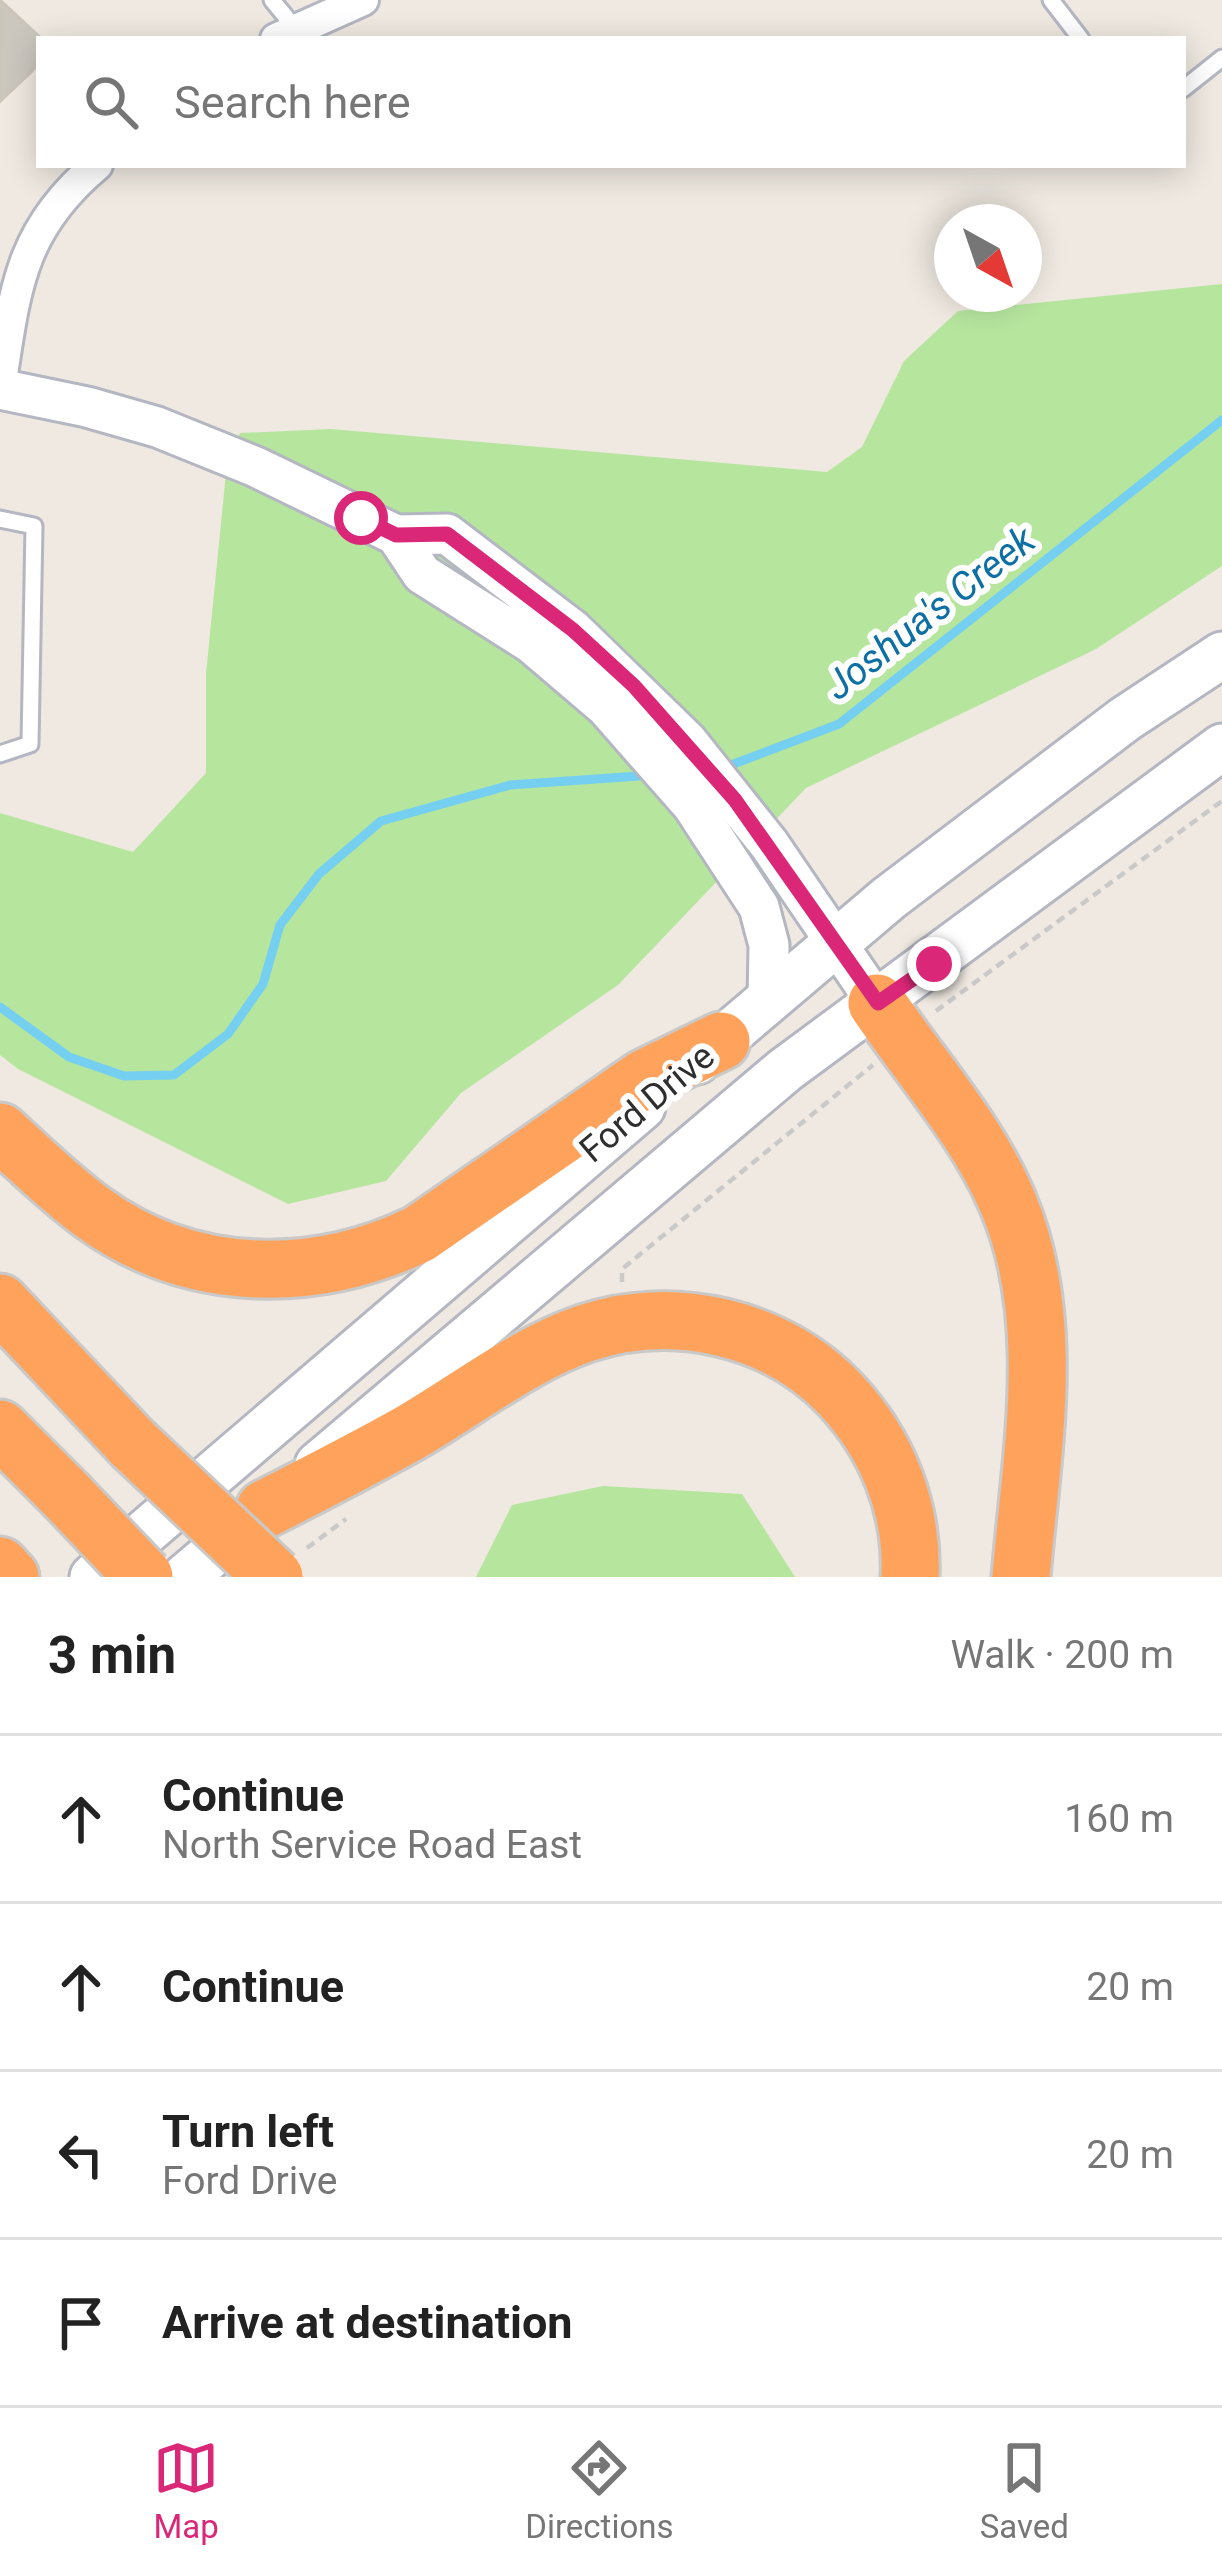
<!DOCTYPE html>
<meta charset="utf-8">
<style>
body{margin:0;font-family:Roboto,sans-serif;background:#f6f6f6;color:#222}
.compass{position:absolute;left:934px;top:204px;width:108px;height:108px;border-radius:50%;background:#fff;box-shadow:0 6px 30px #0003;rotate:140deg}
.stop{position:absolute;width:36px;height:36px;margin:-27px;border:9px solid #db2777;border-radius:50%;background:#fff}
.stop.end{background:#db2777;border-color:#fff;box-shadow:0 3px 12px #0008}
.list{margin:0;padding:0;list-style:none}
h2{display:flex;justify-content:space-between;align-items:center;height:156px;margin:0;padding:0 48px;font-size:51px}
h2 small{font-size:39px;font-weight:400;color:#767676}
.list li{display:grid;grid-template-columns:78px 1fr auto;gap:36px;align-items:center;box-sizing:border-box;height:168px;padding:0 48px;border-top:3px solid #e0e0e0}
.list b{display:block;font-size:45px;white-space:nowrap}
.list p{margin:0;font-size:39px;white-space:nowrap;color:#767676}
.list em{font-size:39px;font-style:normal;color:#767676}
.icon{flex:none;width:66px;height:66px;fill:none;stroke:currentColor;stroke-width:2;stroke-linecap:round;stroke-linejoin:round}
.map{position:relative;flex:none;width:1222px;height:1577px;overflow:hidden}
.search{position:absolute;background:#fff;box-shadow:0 6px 30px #0003;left:36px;right:36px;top:36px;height:132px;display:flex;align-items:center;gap:30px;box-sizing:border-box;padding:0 42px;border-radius:0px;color:#767676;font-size:45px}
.sheet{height:828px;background:#fff}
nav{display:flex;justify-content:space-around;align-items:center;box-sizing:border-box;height:168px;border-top:3px solid #e0e0e0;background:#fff;font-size:33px;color:#767676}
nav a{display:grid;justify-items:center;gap:6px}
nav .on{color:#db2777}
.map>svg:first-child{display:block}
</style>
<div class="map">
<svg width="1222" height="1577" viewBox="0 0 1222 1577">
<defs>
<filter id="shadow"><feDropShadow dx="-7" dy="7" stdDeviation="0" flood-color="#0004"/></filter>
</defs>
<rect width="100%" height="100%" fill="#efe9e1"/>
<g fill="#b6e59e">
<polygon points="1222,284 1222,566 1096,649 806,788 618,985 461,1093 386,1181 288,1204 18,1069 0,1055 0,813 133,852 206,773 206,674 227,463 240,433 331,429 827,472 862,447 904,361 958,311"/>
<polygon points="603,1486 742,1494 795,1577 476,1577 512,1505"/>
</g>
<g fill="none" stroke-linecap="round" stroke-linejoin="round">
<g stroke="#75cff0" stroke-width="9">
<polyline points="723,768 839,724 1222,420"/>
<polyline points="0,1007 69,1057 124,1076 174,1075 228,1034 263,984 280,925 319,874 381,821 510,785 653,775"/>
</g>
</g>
<polygon fill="#cbc7bf" stroke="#cbc5ba" stroke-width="3" filter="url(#shadow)" points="0,0 42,39 39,64 0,101"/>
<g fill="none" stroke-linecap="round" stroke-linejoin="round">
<g stroke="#b4b7c1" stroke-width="21">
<g id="service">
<polyline points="272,0 295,28"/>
<polyline points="1051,0 1081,39"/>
<polyline points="1183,89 1222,58"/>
<polyline points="0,519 34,526 30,744 0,754"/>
</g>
</g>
<g stroke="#b4b7c1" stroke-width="36">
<g id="minor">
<polyline points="276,39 363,0"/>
<path d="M0 387C15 292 18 231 97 165"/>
</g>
</g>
<g stroke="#b4b7c1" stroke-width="45">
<g id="tertiary">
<polyline points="0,389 87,407 157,427 256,467 396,535 447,534 573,630 687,741 769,844 877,1003"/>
<polyline points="396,535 422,574 531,643 606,707 693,806 759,907 769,945 768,1001"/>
</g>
</g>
<g stroke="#b4b7c1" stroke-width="51">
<g id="secondary">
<polyline points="697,1061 889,898 1125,719 1222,655"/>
<polyline points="318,1465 785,1070 1222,747"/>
<polyline points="93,1577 642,1107"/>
<polyline points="185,1577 258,1515"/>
</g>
</g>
<g stroke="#c9c9c9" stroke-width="63">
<g id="motorway">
<path d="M877 1003C921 1068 978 1131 1008 1203 1058 1321 1031 1455 1021 1577"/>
<path d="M0 1132C30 1159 59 1188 92 1212 189 1283 313 1285 419 1234L645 1078 721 1041"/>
<polyline points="0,1303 133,1444"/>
<polyline points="0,1429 65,1494"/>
<path d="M265 1509C314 1484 363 1459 411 1432 468 1399 524 1354 586 1333 674 1304 776 1327 840 1394 887 1444 913 1508 910 1577"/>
<polyline points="0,1566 10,1577"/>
</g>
</g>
<g stroke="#c9c9c9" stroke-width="4.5" stroke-dasharray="9 6" stroke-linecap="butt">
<polyline points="936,1011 1222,801"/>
<polyline points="622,1282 622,1269 873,1065"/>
<polyline points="307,1548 346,1519"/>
</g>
<use href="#service" stroke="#fff" stroke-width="15"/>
<use href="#minor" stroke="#fff" stroke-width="30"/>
<use href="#tertiary" stroke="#fff" stroke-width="39"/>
<use href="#secondary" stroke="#fff" stroke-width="45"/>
<use href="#motorway" stroke="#ffa35c" stroke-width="57"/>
<g stroke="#c9c9c9" stroke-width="63" stroke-linecap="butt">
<g id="motorway-bridge">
<polyline points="133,1444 274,1577"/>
<polyline points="65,1494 144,1577"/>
</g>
</g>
<use href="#motorway-bridge" stroke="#ffa35c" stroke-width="57"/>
</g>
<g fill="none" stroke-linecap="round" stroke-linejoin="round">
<polyline stroke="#db2777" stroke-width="15" points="361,518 396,535 447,534 573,630 634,686 735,800 878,1003 934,964"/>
</g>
<g text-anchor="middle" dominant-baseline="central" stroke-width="12" stroke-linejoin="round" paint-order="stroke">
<g font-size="36" fill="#2e2e2e" stroke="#fff">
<text transform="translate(647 1103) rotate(-40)">Ford Drive</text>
</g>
<g font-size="39" font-style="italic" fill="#0d6fa3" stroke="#fff">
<text transform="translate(930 613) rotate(-38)">Joshua's Creek</text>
</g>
</g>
</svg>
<svg class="compass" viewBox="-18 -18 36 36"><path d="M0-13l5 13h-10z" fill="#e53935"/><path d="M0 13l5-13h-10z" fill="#767676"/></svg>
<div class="stop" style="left:361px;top:518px"></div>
<div class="stop end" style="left:934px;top:964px"></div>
<div class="search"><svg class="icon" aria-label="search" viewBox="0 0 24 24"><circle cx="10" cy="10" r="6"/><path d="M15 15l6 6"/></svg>Search here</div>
</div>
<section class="sheet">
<h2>3 min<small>Walk · 200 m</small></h2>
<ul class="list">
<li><svg class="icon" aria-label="ahead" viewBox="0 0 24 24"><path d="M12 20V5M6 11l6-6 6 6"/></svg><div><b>Continue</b><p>North Service Road East</p></div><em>160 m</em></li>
<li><svg class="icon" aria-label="ahead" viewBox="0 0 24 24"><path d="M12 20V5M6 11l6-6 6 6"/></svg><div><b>Continue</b></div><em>20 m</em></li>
<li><svg class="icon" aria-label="left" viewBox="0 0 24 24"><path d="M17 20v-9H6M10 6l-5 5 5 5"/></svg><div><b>Turn left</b><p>Ford Drive</p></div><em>20 m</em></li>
<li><svg class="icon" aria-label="arrive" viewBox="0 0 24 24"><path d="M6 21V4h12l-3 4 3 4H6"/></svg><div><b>Arrive at destination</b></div></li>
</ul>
</section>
<nav>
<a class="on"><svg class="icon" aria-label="map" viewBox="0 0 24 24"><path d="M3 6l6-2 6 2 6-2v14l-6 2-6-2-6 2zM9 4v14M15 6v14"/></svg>Map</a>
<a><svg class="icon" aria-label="directions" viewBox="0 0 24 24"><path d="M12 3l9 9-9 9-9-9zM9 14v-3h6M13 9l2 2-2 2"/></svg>Directions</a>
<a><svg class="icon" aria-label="saved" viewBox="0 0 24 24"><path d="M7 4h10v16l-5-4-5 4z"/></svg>Saved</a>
</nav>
